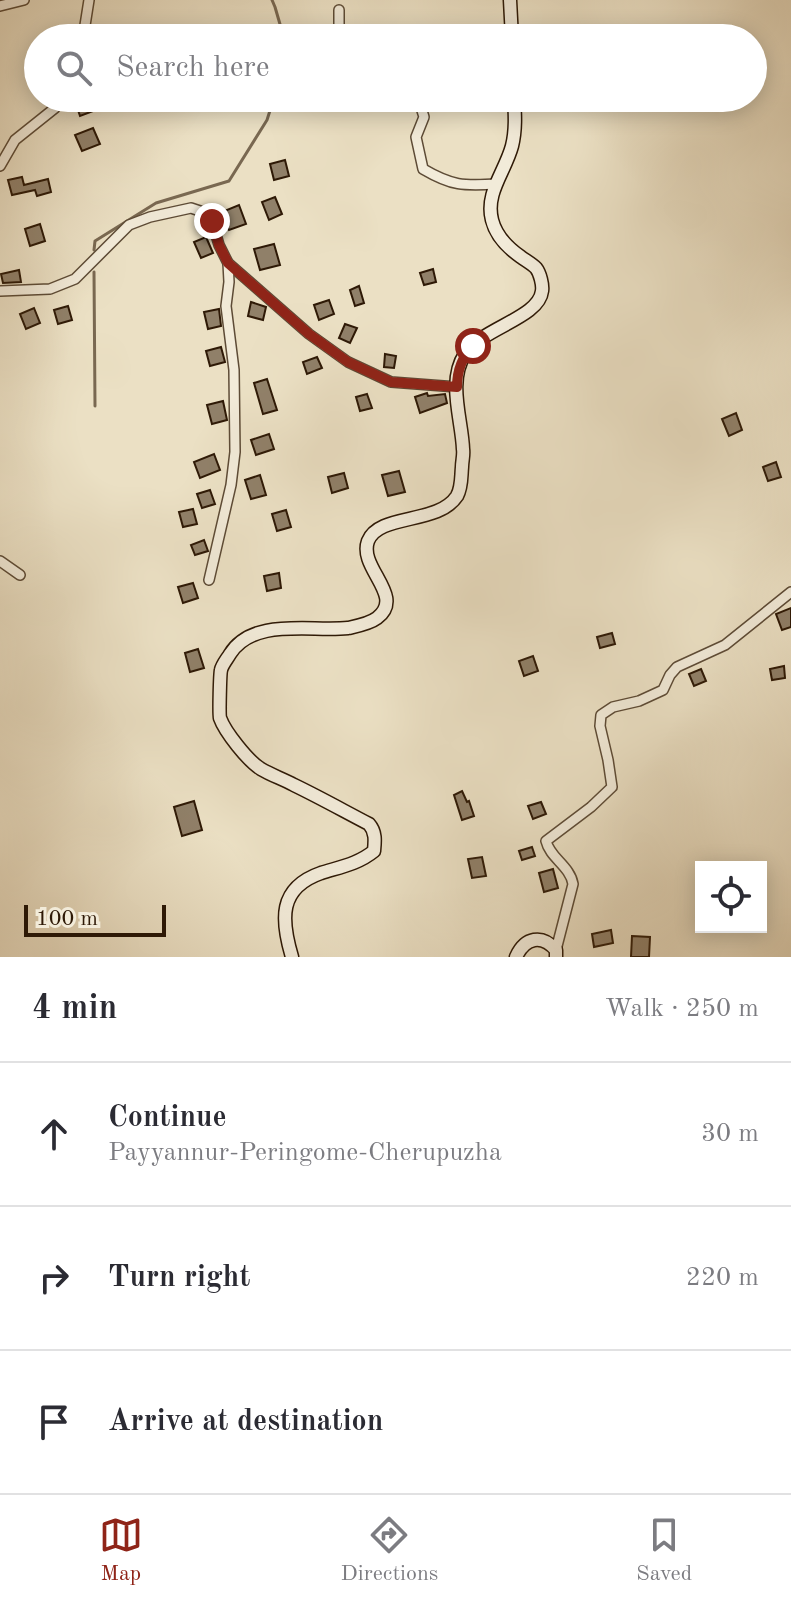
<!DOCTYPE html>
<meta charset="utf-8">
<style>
body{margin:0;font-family:"Old Standard TT",serif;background:#f2f2f3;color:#2b2b33}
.controls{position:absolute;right:24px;bottom:24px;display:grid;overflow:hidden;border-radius:0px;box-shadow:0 4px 20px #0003}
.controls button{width:72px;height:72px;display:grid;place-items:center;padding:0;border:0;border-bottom:2px solid #e1e1e2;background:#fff;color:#2b2b33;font:40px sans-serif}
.scale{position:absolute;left:24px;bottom:20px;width:142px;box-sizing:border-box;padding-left:8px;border:4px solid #2e1906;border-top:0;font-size:22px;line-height:28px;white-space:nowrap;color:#2e1906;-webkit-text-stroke:6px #f2ebd9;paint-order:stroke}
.stop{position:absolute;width:24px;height:24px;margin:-18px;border:6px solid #8f2418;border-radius:50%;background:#fff}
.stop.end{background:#8f2418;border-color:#fff;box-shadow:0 2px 8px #0008}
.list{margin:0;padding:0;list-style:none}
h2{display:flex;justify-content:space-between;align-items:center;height:104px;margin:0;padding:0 32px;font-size:34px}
h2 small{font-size:26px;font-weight:400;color:#7c7c81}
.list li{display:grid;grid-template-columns:52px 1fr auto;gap:24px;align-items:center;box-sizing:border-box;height:144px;padding:0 32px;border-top:2px solid #e1e1e2}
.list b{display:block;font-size:30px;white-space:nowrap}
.list p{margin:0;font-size:26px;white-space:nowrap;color:#7c7c81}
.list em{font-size:26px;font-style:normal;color:#7c7c81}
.icon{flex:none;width:44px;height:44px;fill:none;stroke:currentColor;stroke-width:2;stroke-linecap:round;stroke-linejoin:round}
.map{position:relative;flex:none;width:791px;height:957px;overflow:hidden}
.search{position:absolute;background:#fff;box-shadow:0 4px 20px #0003;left:24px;right:24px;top:24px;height:88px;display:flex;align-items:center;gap:20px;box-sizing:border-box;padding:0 28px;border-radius:44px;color:#7c7c81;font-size:30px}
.sheet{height:536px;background:#fff}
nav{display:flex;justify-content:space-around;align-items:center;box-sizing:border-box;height:112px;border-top:2px solid #e1e1e2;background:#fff;font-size:22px;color:#7c7c81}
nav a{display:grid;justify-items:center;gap:4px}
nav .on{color:#8f2418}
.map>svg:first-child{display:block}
</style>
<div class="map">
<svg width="791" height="957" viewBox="0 0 791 957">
<rect width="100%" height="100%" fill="#ebe0c4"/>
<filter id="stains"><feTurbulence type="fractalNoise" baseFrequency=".0025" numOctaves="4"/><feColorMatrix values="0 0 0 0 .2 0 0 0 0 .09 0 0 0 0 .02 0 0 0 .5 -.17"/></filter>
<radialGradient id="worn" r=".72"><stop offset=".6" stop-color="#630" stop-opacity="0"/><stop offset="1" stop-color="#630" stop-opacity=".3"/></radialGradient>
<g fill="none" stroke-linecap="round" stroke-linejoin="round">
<g stroke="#796851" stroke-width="3">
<polyline points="272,0 275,7 284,38"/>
<polyline points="94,250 95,241 156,203 229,181 267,120 274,98"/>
<polyline points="94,272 95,406"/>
</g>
</g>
<g fill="#908069" stroke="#2e1906" stroke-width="2">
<polygon points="74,98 101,98 104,107 80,116"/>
<polygon points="93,128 100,144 82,151 75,135"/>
<polygon points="285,160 289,176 274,180 270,164"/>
<polygon points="22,177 24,185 48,179 51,192 37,196 35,190 12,195 8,180"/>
<polygon points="275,197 282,214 269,220 262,202"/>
<polygon points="239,205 246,224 229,230 222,212"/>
<polygon points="40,224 45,241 30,246 25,229"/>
<polygon points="206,237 213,253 201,258 194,242"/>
<polygon points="274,244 280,265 260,270 254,249"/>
<polygon points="433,269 436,282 424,285 420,273"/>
<polygon points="19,270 21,282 3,283 1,274"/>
<polygon points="359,286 364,303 355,306 350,290"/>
<polygon points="329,300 334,314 319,320 314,305"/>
<polygon points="251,302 266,307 263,320 248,316"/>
<polygon points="68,306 72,320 58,324 54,310"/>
<polygon points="34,308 40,323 26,329 20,314"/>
<polygon points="219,309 221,326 208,329 204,312"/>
<polygon points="345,324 357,328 350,343 339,338"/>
<polygon points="221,347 225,362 210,366 206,351"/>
<polygon points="385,354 396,356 394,368 384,367"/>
<polygon points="317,357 322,368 307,374 303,362"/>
<polygon points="267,379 277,410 263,414 254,383"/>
<polygon points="427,393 428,396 445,394 447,403 420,413 415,397"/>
<polygon points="367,394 372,408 360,411 356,397"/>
<polygon points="223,401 227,420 212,424 207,405"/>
<polygon points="736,413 742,430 729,436 722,419"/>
<polygon points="269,434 274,449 256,455 251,440"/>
<polygon points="214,454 220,470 200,478 194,462"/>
<polygon points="776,462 781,477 768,481 763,467"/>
<polygon points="399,471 405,492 388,496 382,475"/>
<polygon points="344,473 348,488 332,493 328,477"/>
<polygon points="260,475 266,495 251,499 245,480"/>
<polygon points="210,490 215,504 202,508 197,494"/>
<polygon points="193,509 197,524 183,527 179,512"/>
<polygon points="286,510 291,527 277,531 272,514"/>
<polygon points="204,540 208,551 195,555 191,545"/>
<polygon points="279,573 281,588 267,591 264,576"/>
<polygon points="193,583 198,598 183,603 178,587"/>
<polygon points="791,608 791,627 782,630 776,614"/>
<polygon points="612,633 615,644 600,648 597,637"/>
<polygon points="198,649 204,668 190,672 185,653"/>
<polygon points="533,656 538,671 524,676 519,661"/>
<polygon points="784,666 785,678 772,680 770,669"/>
<polygon points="701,669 706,681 694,686 689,674"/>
<polygon points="462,791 467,802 469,801 474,816 462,820 454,795"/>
<polygon points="194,801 202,830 182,836 174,807"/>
<polygon points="541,802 546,814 533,819 528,806"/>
<polygon points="532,847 535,856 522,860 519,851"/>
<polygon points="482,857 486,876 472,878 468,859"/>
<polygon points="553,869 558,888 544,892 539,873"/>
<polygon points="611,930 613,943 594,947 592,934"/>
<polygon points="632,936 650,937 649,957 631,957"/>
</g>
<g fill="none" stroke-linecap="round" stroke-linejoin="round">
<g stroke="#5d4b36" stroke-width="12">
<g id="street">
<polyline points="0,6 24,0"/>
<polyline points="83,38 89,0"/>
<polyline points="339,38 339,10"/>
<path d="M418 98 424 117 416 137 423 169C452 186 463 186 497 184"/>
<polyline points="0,166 15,140 55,108 60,98"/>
<polyline points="0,291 50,289 75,279 129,225 150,217 191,208 200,211 212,221 219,245 228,263 309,334 348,362 391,382 457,387"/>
<polyline points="0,561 20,575"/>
<polyline points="209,580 231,485 235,452 234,370 226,306 229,282 228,263"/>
<path d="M556 950 573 884C570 866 550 858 546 841L591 807 612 787 608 760 600 726 601 715 613 707 639 701 663 690 670 675 677 667 725 645 791 592"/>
</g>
</g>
<g stroke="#2e1906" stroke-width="15">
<g id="secondary">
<polyline points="510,0 512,38"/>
<path d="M292 957C281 920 278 888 321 873 340 867 358 864 374 851 375 841 376 832 369 824 344 811 319 797 294 785 283 779 271 775 261 769 248 761 225 732 220 718 219 714 220 674 221 670 222 665 227 659 230 654 253 617 311 632 348 628 357 626 369 624 377 618 406 596 358 568 368 541 379 513 438 525 457 496 462 487 461 477 462 467 462 461 464 455 463 449 462 420 447 381 465 354 482 328 539 318 542 291 543 285 540 273 536 268 532 264 525 260 521 257 508 248 496 236 492 220 485 193 505 172 512 146 516 130 515 114 514 98"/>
<path d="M516 957C525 937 542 934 556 950V957"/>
</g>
</g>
<use href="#street" stroke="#f2ebd9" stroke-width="9"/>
<use href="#secondary" stroke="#f2ebd9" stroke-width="12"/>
</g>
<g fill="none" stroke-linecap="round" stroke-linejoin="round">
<path stroke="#8f2418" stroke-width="10" d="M212 221 219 245 228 263 309 334 348 362 391 382 457 387C457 371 461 358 473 346"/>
</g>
<rect width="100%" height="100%" filter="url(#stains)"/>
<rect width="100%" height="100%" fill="url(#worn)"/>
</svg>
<div class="controls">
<button><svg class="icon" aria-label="locate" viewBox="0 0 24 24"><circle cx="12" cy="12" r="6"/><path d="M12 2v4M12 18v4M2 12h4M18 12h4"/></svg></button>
</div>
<div class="scale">100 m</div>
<div class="stop" style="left:473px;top:346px"></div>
<div class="stop end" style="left:212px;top:221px"></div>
<div class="search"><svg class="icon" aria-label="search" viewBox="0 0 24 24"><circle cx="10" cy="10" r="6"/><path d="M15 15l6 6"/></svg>Search here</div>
</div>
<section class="sheet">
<h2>4 min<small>Walk · 250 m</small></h2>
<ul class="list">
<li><svg class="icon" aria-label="ahead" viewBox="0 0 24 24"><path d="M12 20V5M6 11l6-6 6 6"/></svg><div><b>Continue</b><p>Payyannur-Peringome-Cherupuzha</p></div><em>30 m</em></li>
<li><svg class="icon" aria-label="right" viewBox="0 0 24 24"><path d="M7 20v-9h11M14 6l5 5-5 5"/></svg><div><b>Turn right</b></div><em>220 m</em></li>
<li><svg class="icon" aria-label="arrive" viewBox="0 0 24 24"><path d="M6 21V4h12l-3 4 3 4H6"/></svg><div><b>Arrive at destination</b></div></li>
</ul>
</section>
<nav>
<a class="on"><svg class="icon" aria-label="map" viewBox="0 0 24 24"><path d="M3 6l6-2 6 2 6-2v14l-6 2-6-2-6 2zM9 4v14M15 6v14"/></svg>Map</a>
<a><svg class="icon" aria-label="directions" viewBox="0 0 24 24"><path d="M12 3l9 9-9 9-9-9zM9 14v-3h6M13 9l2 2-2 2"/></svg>Directions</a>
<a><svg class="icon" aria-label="saved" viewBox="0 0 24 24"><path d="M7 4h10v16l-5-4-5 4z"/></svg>Saved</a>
</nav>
